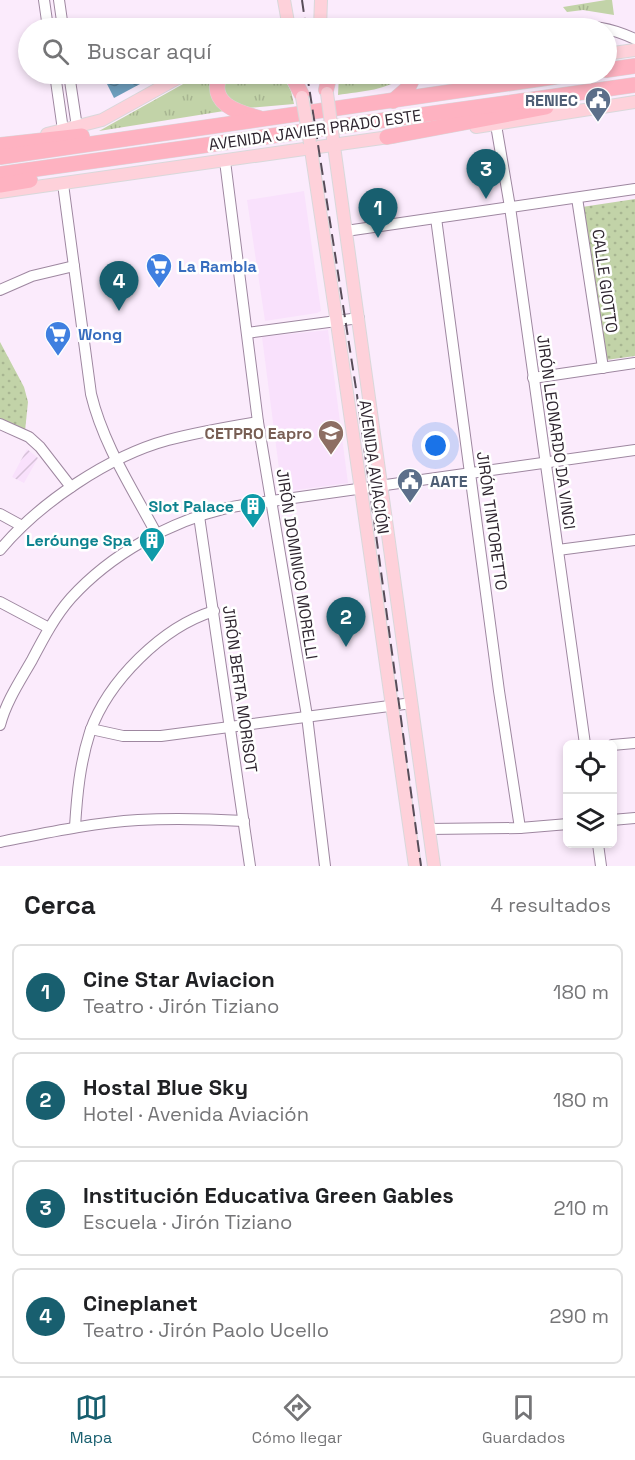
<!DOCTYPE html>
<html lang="es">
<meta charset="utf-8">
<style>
body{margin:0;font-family:"Space Grotesk",sans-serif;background:#f6f6f6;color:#202124}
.controls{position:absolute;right:18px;bottom:18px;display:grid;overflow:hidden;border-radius:9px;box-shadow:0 3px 9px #0003}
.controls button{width:54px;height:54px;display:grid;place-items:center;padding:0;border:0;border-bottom:2px solid #e0e0e0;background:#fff;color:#202124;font:30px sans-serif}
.you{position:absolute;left:436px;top:446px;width:21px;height:21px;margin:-15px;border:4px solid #fff;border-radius:50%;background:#1a73e8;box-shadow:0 0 0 9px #1a73e833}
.badge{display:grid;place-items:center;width:39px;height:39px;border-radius:50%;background:#185f6f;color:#fff;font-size:20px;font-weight:700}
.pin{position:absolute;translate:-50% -50px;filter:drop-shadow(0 2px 3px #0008)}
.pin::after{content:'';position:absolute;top:32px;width:21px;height:18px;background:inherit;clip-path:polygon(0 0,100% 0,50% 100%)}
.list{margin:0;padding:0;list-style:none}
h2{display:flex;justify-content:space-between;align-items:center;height:78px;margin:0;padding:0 24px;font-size:26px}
h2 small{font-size:20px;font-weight:400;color:#757577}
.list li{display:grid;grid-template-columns:39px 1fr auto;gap:18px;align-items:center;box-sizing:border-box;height:96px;margin:0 12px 12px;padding:0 12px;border:2px solid #e0e0e0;border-radius:9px}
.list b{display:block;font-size:22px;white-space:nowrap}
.list p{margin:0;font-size:20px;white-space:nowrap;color:#757577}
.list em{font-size:20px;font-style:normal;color:#757577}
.icon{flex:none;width:33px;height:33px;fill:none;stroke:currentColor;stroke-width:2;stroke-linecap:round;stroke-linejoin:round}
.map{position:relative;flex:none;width:635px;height:866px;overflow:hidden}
.search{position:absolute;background:#fff;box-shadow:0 3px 9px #0003;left:18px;right:18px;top:18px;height:66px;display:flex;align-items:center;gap:15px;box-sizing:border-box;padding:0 21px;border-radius:33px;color:#757577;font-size:22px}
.sheet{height:510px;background:#fff}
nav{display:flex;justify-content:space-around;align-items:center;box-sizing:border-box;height:84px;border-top:2px solid #e0e0e0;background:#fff;font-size:16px;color:#757577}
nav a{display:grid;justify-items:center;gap:3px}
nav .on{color:#185f6f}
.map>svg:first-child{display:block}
</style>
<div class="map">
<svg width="635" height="866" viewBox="0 0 635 866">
<defs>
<pattern id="industrial-furrows" width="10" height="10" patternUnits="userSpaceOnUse" patternTransform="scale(1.5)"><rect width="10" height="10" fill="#f9e1fc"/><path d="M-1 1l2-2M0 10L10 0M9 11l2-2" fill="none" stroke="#d6c1d8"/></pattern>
<pattern id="grass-tufts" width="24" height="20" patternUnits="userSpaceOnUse" patternTransform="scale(1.5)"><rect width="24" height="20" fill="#c2d3a8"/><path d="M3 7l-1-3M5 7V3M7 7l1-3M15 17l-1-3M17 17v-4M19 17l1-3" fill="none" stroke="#a7b591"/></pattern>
<pattern id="park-dots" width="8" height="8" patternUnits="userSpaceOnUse" patternTransform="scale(1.5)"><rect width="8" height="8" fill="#c2d3a8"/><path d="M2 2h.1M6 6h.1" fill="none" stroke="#a7b591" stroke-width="1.8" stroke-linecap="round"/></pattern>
<pattern id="water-waves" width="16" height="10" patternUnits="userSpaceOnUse" patternTransform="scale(1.5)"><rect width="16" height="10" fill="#6e9ebd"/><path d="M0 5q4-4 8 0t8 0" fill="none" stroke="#5b819a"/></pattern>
</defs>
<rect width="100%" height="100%" fill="#fbebfc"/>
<g fill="#f9e1fc">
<polygon points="304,191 321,311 317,313 265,321 247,200"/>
<polygon points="328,330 348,483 282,492 262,337"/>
</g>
<polygon fill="url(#industrial-furrows)" points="27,449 38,458 24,483 12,477"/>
<g fill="url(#grass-tufts)">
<polygon points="606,0 612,0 614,15 583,10 567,12 563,7"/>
<path d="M201 74H212C209 88 210 104 224 111L99 131Z"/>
<polygon points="226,74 282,74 291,91 294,104 248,108 236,105 223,92"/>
<path d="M339 74H406C389 91 361 91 338 95Z"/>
</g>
<g fill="url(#park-dots)">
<polygon points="635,199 635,356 606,360 582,207"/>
<polygon points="0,342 24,387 28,402 25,431 0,419"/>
</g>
<polygon fill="url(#water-waves)" points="122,74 134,74 140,84 114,98 106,82"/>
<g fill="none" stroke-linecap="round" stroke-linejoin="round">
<g stroke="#9e87a0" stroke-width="12">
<g id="minor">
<polyline points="44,0 48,28"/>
<polyline points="59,0 63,28"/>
<path d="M566 28C591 24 611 28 635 39"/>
<polyline points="55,74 63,130"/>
<polyline points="69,74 77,127"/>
<polyline points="496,125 510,207 585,744"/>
<polyline points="225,161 258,422 307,716 325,866"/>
<path d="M63 184 91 394C103 444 132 488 156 533"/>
<polyline points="577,198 603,368"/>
<polyline points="436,218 499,691 520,828"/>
<polyline points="346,231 635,189"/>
<polyline points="0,290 32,276 74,266"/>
<polyline points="247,333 359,318"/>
<polyline points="533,378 635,363"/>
<polyline points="0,424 29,437 40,447 71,487"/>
<polyline points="0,514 22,526"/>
<polyline points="199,516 250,866"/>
<path d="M0 550C39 503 109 456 168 440 198 432 228 427 258 422"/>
<polyline points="558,550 635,540"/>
<polyline points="0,602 49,628"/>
<path d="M0 725C6 702 20 681 32 660 43 639 55 616 71 598 111 554 169 522 227 508 241 505 257 503 272 501L635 450"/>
<polyline points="91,729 123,736 161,736 412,703"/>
<polyline points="612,745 635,743"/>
<polyline points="612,820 635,818"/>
<path d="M75 827C77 794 80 763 90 732 108 681 162 627 214 611"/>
<polyline points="429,829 520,828 568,824"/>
<path d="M0 842C46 833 91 823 138 820 173 818 209 819 244 821"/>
<polyline points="598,844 601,866"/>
</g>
</g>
<g stroke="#d9d8da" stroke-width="14">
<g id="major">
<polyline points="284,0 289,28"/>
<polyline points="320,28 321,0"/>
<polyline points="371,28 404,28"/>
<polyline points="606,54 635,50"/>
<polyline points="476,127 635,102"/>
<polyline points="47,134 102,120 185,74"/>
<polyline points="333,139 434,866"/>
<polyline points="310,143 338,330 415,866"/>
<polyline points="0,192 396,136"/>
</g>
</g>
<g stroke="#d9d8da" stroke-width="16">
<g id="highway">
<polyline points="381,28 384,28"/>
<polyline points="606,70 635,66"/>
<path d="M220 74C208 104 237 112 259 118"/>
<polyline points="291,74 302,95"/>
<polyline points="326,90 330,74"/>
<polyline points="393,101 408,88 415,74"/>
<polyline points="387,137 546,107"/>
<polyline points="0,145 82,136"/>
<polyline points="0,157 574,74"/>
<polyline points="0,174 635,85"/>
<polyline points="0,185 30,180"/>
</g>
</g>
<use href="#minor" stroke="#fff" stroke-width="10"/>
<use href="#major" stroke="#fed1da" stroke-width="12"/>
<use href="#highway" stroke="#feb2c1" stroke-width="15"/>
<g stroke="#584d59" stroke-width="2" stroke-dasharray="12 6" stroke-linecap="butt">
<polyline points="302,0 306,28"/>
<polyline points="307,74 357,395 421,866"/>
</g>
<g stroke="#d9d8da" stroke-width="14" stroke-linecap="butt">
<g id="major-bridge">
<polyline points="327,93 333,139"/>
<polyline points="302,97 310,143"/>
</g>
</g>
<use href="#major-bridge" stroke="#fed1da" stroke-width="12"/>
</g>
<defs>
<g id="civic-pin" transform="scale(1.35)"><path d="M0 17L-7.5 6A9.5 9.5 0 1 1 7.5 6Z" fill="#5c6f8a" stroke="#fff"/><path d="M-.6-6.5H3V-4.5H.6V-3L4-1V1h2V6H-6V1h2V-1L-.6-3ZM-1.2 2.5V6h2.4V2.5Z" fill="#fff"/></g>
<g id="supermarket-pin" transform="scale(1.35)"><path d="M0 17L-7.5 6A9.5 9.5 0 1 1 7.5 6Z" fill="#3f7fe0" stroke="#fff"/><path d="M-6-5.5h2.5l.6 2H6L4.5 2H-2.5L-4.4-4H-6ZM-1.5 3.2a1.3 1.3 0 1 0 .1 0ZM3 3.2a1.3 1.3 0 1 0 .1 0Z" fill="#fff"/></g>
<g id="university-pin" transform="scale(1.35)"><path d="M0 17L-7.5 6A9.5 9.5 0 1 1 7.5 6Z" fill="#8d6e63" stroke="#fff"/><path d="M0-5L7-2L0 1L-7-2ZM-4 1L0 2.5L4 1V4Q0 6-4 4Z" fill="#fff"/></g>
<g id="building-pin" transform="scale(1.35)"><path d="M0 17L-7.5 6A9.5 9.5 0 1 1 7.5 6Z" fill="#0f9aa8" stroke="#fff"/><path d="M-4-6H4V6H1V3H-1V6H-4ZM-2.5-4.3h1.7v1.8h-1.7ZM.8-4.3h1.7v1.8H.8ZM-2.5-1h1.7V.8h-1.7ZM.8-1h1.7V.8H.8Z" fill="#fff"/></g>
</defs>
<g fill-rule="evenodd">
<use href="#civic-pin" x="598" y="100"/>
<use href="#supermarket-pin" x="159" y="266"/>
<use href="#supermarket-pin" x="58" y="334"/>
<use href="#university-pin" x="331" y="433"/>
<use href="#civic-pin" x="410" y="481"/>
<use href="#building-pin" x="253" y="506"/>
<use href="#building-pin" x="152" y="540"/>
</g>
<g text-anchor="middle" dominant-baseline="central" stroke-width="5" stroke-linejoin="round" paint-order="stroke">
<g font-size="16" font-weight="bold" fill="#4e5e75" stroke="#fff" text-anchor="end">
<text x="578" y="100">RENIEC</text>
<text x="430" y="481" text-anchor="start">AATE</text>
</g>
<g font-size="16" fill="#2e252f" stroke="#fff">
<text transform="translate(315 130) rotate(-8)">AVENIDA JAVIER PRADO ESTE</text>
<text transform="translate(605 281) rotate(82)">CALLE GIOTTO</text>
<text transform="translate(556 432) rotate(82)">JIRÓN LEONARDO DA VINCI</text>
<text transform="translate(374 467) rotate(82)">AVENIDA AVIACIÓN</text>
<text transform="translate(492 521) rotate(82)">JIRÓN TINTORETTO</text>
<text transform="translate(297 564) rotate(81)">JIRÓN DOMINICO MORELLI</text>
<text transform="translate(240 689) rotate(82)">JIRÓN BERTA MORISOT</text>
</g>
<g font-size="16" font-weight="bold" fill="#366cbe" stroke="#fff" text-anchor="start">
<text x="178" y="266">La Rambla</text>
<text x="78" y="334">Wong</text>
</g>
<g font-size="16" font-weight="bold" fill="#785e54" stroke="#fff" text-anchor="end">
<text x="312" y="433">CETPRO Eapro</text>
</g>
<g font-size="16" font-weight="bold" fill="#0d838f" stroke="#fff" text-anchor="end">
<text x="234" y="506">Slot Palace</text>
<text x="132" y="540">Leróunge Spa</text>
</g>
</g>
</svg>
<div class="controls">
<button><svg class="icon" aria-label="locate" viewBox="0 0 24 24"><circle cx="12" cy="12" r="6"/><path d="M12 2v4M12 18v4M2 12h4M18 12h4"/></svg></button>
<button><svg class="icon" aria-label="layers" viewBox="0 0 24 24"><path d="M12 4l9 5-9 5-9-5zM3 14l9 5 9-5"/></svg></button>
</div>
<div class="you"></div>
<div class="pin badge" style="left:378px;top:238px">1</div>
<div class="pin badge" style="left:346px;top:647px">2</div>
<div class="pin badge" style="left:486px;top:199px">3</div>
<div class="pin badge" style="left:119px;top:311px">4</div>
<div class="search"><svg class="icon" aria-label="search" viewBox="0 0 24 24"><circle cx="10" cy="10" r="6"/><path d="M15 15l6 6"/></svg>Buscar aquí</div>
</div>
<section class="sheet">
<h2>Cerca<small>4 resultados</small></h2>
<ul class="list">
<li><span class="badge">1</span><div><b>Cine Star Aviacion</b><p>Teatro · Jirón Tiziano</p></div><em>180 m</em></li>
<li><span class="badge">2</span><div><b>Hostal Blue Sky</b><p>Hotel · Avenida Aviación</p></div><em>180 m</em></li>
<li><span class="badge">3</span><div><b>Institución Educativa Green Gables</b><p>Escuela · Jirón Tiziano</p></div><em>210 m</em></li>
<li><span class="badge">4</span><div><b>Cineplanet</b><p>Teatro · Jirón Paolo Ucello</p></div><em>290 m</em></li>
</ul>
</section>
<nav>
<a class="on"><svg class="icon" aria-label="map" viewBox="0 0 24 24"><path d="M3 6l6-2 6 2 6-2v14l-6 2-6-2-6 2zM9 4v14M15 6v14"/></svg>Mapa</a>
<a><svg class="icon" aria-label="directions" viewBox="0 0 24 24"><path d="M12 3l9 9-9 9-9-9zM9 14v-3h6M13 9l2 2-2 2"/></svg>Cómo llegar</a>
<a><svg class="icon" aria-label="saved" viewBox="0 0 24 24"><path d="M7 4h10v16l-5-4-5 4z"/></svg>Guardados</a>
</nav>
